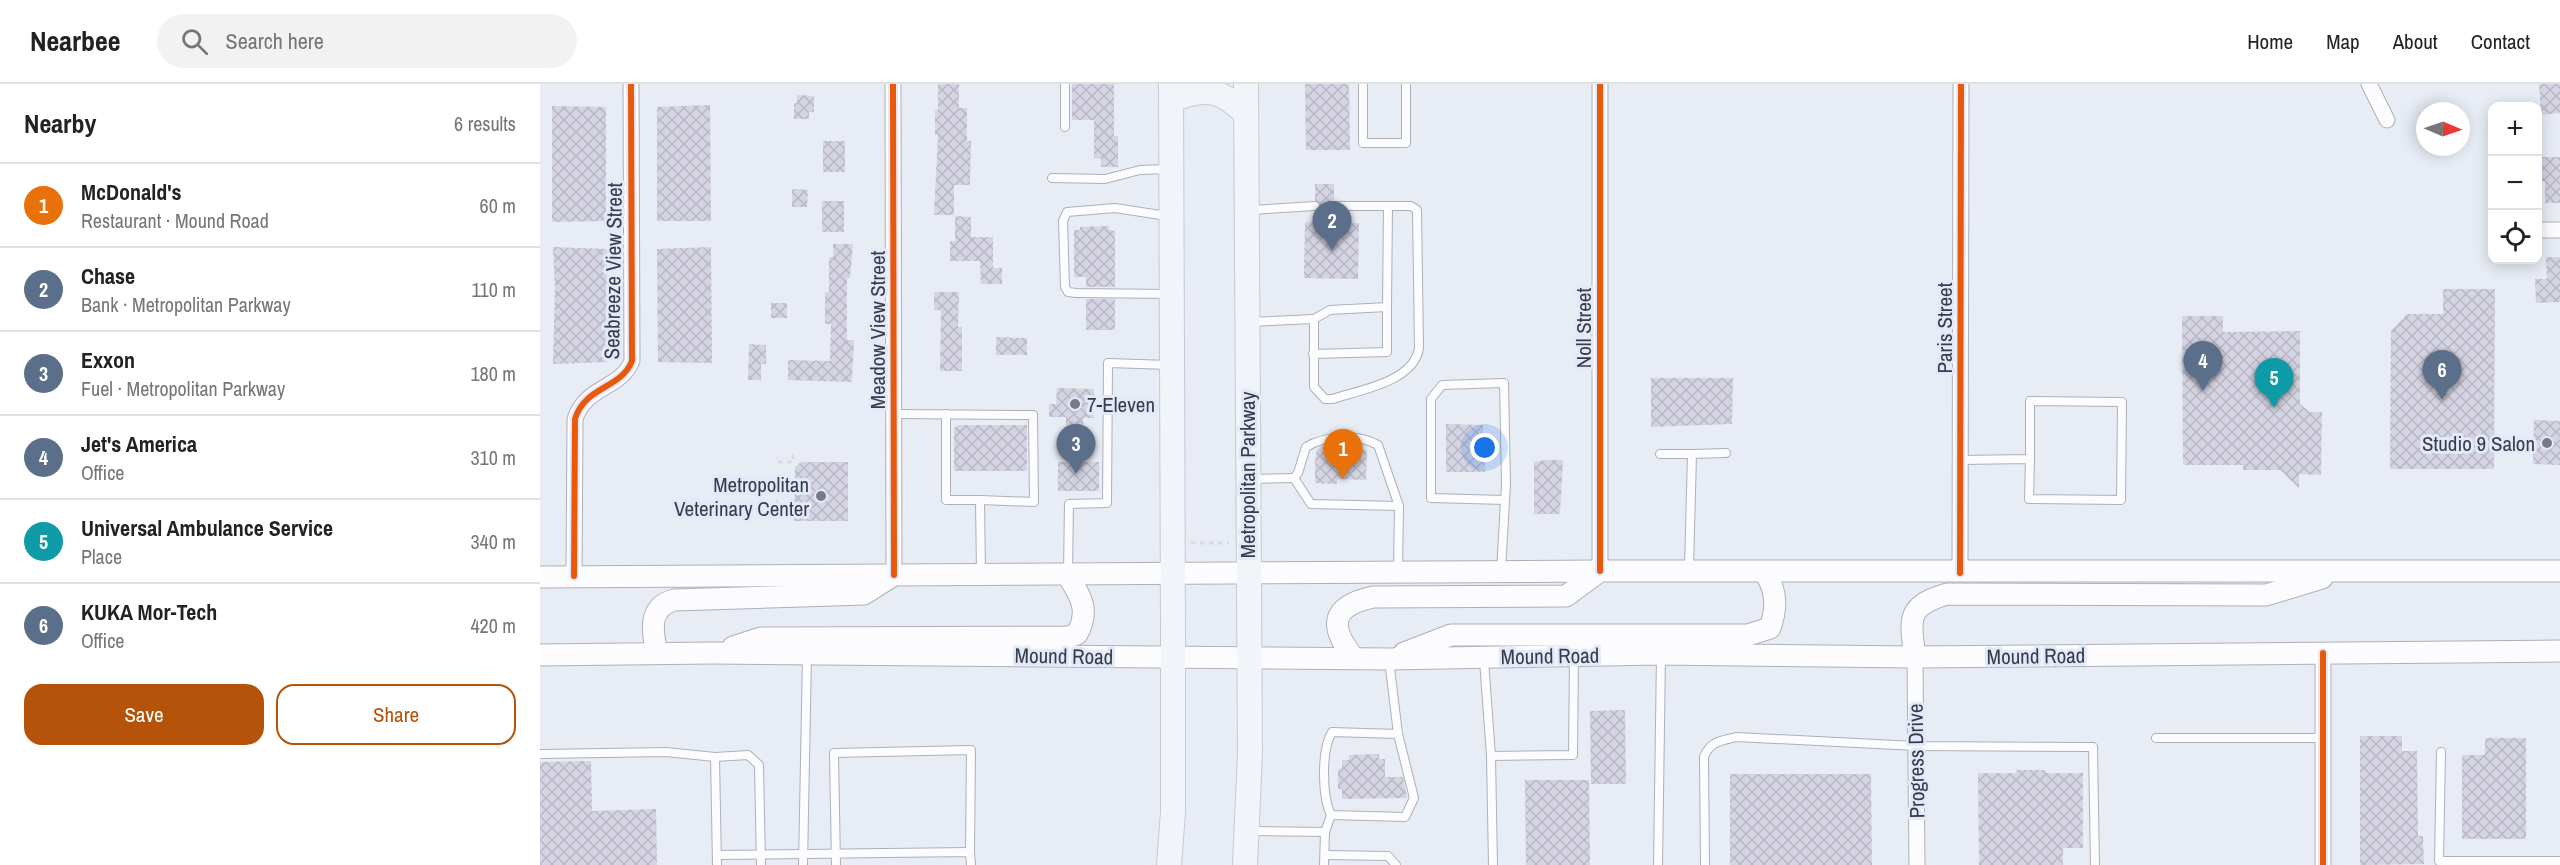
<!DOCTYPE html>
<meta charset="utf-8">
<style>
body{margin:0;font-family:"Archivo Narrow",sans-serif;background:#f2f2f2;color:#222}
.controls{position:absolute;right:18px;top:18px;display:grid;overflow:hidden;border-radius:12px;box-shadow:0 3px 15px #0003}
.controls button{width:54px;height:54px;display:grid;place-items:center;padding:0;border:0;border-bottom:2px solid #e0e0e0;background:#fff;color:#222;font:30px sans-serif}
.compass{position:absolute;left:1876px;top:18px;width:54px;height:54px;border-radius:50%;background:#fff;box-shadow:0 3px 15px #0003;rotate:92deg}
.you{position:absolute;left:945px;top:364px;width:21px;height:21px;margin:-15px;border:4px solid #fff;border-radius:50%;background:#1a73e8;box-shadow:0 0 0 9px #1a73e833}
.badge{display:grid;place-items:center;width:39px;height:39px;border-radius:50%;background:#b45309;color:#fff;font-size:20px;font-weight:700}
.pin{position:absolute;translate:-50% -50px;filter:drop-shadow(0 2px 3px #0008)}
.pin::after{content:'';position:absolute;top:32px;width:21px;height:18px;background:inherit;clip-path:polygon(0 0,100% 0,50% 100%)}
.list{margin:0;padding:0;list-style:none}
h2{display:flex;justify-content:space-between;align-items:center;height:78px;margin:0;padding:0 24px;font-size:26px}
h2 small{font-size:20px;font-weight:400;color:#767676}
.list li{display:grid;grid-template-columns:39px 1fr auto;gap:18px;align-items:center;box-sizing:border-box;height:84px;padding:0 24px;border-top:2px solid #e0e0e0}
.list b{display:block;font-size:22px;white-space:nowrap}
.list p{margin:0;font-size:20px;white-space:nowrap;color:#767676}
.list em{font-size:20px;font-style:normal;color:#767676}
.actions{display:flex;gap:12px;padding:18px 24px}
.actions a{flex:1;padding:14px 0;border:2px solid #b45309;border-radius:18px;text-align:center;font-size:21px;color:#b45309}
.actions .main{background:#b45309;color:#fff}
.icon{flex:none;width:33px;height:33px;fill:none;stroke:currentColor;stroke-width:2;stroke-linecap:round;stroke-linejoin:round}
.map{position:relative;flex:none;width:2020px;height:781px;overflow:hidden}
header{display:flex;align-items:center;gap:36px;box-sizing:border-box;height:84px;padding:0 30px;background:#fff;border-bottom:2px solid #e0e0e0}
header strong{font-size:28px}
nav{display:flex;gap:33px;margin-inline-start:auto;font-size:21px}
.search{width:420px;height:54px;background:#f2f2f2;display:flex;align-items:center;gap:15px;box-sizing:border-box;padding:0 21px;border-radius:33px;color:#767676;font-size:22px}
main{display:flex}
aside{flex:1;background:#fff}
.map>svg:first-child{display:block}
</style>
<header>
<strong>Nearbee</strong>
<div class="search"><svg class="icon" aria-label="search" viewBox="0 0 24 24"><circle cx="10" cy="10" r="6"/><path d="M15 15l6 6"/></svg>Search here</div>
<nav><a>Home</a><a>Map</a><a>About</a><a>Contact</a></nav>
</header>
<main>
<aside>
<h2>Nearby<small>6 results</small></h2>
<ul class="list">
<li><span class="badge" style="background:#e8710a">1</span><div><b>McDonald's</b><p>Restaurant · Mound Road</p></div><em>60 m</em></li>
<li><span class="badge" style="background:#5c6f8a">2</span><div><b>Chase</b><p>Bank · Metropolitan Parkway</p></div><em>110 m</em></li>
<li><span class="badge" style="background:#5c6f8a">3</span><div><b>Exxon</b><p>Fuel · Metropolitan Parkway</p></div><em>180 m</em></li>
<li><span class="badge" style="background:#5c6f8a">4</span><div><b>Jet's America</b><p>Office</p></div><em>310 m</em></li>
<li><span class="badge" style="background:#0f9aa8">5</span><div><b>Universal Ambulance Service</b><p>Place</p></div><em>340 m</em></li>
<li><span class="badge" style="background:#5c6f8a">6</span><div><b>KUKA Mor-Tech</b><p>Office</p></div><em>420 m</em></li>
</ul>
<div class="actions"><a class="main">Save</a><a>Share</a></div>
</aside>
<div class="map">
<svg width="2020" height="781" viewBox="0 0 2020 781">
<defs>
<pattern id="building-cross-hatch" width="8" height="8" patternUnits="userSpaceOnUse" patternTransform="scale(1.5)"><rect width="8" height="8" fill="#d5d4e2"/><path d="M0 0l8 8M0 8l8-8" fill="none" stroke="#b8b7c3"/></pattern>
</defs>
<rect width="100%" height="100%" fill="#e8ecf5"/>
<g fill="url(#building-cross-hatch)">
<polygon points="398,0 419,0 419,24 427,24 427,57 431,57 430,101 414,101 414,131 394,131 398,51 395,51 395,26 398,26"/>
<polygon points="532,0 574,0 574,52 578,52 578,83 561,83 561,75 554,74 554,36 532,36"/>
<polygon points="765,0 809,0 810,66 766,66"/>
<polygon points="1999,0 2020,0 2020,29 2001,31"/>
<polygon points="257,11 274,12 274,28 269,28 269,35 254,35 254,19 257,19"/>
<polygon points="170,21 171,137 117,137 117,23"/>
<polygon points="12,22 66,23 66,137 12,138"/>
<rect x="283" y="57" width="22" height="31"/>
<polygon points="1998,73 2020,73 2020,119 2005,119 2005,97 1998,97"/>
<polygon points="775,100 794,100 794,116 787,121 794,128 794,139 819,139 818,195 764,194 765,138 776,138 775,128 781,122 775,116"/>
<polygon points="252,105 268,106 267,123 252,123"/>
<rect x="282" y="117" width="22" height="31"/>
<polygon points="415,132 431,133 431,153 453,153 453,184 462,184 462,200 441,200 440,177 410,177 410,157 415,157"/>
<polygon points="569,142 569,146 575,147 575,203 546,203 546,193 534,193 534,146 540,146 540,143"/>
<polygon points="293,160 313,160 310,194 307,194 307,256 314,256 312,298 248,296 248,276 290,277 291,240 285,240 285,208 289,208 289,173 293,173"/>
<polygon points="13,163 67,165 67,278 13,280 15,203"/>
<polygon points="171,163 172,279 118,278 117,165"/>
<polygon points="2006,173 2020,173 2020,218 1996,219 1995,195 2007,195"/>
<polygon points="1903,205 1955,205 1954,385 1850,385 1851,247 1867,230 1903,230"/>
<polygon points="394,208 419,208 418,243 422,243 422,287 400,287 401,226 394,226"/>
<rect x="546" y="215" width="29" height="31"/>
<rect x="231" y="219" width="16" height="15"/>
<polygon points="1642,232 1683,232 1683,248 1760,247 1760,320 1770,328 1782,328 1781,391 1759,390 1759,404 1740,386 1703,386 1703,381 1643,381"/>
<polygon points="456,253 487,254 487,271 456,271"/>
<polygon points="209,260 226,261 226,280 221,280 221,296 208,296"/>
<polygon points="1111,294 1193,294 1192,340 1111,343"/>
<polygon points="517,304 554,305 554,334 543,334 543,378 559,378 559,407 518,407 518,378 526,378 526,333 509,333 509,320 516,320"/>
<polygon points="1994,336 2020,337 2020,381 1993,380"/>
<polygon points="906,340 943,341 945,388 906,388"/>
<polygon points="418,341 487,341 487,387 414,387 414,344"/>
<polygon points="781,363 827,366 826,396 797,395 797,400 775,399 775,376 777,366"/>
<polygon points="1006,376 1023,376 1020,430 994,430 994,378"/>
<polygon points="261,378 308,378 308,437 254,437 255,383"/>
<polygon points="1085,626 1086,700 1051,700 1050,627"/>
<polygon points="1820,652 1862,652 1862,667 1877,667 1878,752 1883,752 1884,780 1820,781"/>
<polygon points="1945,654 1986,654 1986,755 1922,755 1922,671 1945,671"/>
<polygon points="839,670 839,675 845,675 845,693 863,693 867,714 802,715 802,705 798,705 798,685 802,684 802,676 809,676 809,671"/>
<polygon points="51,677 52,727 116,725 117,781 0,781 0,678"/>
<polygon points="1476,686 1505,686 1506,689 1543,689 1543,764 1523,764 1523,781 1439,781 1438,689 1476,689"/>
<polygon points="1190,690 1331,690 1332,781 1190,781"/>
<polygon points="985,696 1049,696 1050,781 986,781"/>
</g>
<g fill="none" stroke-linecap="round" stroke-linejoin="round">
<g stroke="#adb0b7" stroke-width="10">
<g id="service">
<polyline points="525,0 525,43"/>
<polyline points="823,0 823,59 866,59 866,0"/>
<polyline points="512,94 565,95 600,86 628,85"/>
<polyline points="710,126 775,122"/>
<polyline points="627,132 575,124 527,128 523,137 525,203 528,208 536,209 630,210"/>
<polyline points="774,235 790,226 847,223 848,122"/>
<path d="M710 238 774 235V303L785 315H793C819 306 874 298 879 264L877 126 871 122H793"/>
<polyline points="773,270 847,268 847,223"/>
<polyline points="354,330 493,331 494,418 440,416 441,490"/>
<polyline points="406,330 406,416 440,416"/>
<polyline points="1120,370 1152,370"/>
<polyline points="1420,376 1490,375 1489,415 1581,416 1582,318 1490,317 1490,375"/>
<path d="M754 394 758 389 766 363C786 351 818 350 838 361L859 422 858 488"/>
<polyline points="754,394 771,420 859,422"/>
<polyline points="710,395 754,394"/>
<polyline points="1149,484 1152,370 1186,369"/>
<polyline points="961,487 966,400 964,299 902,301 891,315 891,414 965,416"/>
<polyline points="528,488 529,420 567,419 568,279 630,281"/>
<path d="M849 576 858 650 874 714 865 733 791 731C782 712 781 666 792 648L858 650"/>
<polyline points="944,576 951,672 1033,671 1034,573"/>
<polyline points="1616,654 1783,654"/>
<polyline points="1901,668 1899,777 2020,777"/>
<polyline points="0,670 126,668 175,673 177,781"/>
<polyline points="951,672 953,781"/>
<polyline points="175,673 208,671 219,681 221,781"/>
<polyline points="709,747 785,748"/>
<polyline points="177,771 430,768 431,781"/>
<polyline points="785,771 848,772 856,781"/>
<polyline points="263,781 267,571"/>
<polyline points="296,781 294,669 431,666 430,768"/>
<polyline points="784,781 785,748 791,731"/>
<polyline points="1118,781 1121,571"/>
<path d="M1165 781 1164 673C1170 657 1181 657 1196 653L1376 662 1553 663 1555 781"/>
</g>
</g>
<g stroke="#adb0b7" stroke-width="17">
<g id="minor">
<polyline points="353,0 354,491"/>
<polyline points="1829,0 1847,36"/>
<polyline points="1998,146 2020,146"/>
<polyline points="1060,487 1060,0"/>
<polyline points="1420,489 1421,0"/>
<path d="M34 492 35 335C45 302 81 305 92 277L91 0"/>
<polyline points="1783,569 1783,781"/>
<polyline points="1375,573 1377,781"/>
</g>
</g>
<g stroke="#adb0b7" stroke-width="23">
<g id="secondary">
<polyline points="0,493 1060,487 2020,487"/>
<path d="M193 563 221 554 528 553 537 550C550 527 541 512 528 492"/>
<path d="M117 569C112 547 108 523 134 516L324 510 354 491"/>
<path d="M864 569 911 551H1208L1230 544C1237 524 1237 507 1225 489"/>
<polyline points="0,571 172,569 849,575 1121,570 1375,573 2020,567"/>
<path d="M813 573C788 541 792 522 833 513L1026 512 1060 487"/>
<path d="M1375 573C1370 535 1366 522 1407 510L1726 511 1782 494"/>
</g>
</g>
<g stroke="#c8c9cf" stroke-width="26">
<g id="primary">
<path d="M631 16C665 3 680 4 706 30"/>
<polyline points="629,781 633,728 633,546 631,0"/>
<polyline points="705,781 710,669 706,0"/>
</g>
</g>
<g stroke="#d9d9dc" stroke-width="3" stroke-dasharray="4.5 4.5" stroke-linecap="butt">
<polyline points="237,373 238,373"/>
<polyline points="238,378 253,378 253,369"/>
<polyline points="236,417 238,417"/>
<polyline points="651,459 689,459"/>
</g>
<use href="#service" stroke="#fcfcfe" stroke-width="8"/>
<use href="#minor" stroke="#fcfcfe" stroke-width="15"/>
<use href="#secondary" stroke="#fcfcfe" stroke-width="21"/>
<use href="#primary" stroke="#f1f4f8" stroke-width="24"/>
<g stroke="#e2e9fb" stroke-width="10">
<g id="cycleway">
<polyline points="353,0 354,491"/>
<polyline points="1060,487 1060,0"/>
<polyline points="1420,489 1421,0"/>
<path d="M34 492 35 335C45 302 81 305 92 277L91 0"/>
<polyline points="1783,569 1783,781"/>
</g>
</g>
<use href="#cycleway" stroke="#e8590c" stroke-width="6"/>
</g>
<g fill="#767a83" stroke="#e2e9fb" stroke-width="2">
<circle cx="535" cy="320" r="6"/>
<circle cx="2007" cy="359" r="6"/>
<circle cx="281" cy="412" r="6"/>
</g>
<g text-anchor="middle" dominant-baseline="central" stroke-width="6" stroke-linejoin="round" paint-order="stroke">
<g font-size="21" fill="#393c45" stroke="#e2e9fb">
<text transform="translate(73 187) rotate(-89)">Seabreeze View Street</text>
<text transform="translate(1043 244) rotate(-90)">Noll Street</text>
<text transform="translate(1404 244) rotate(-90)">Paris Street</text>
<text transform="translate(337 246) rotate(-90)">Meadow View Street</text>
<text transform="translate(707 391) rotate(-90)">Metropolitan Parkway</text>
<text transform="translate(524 572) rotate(1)">Mound Road</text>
<text transform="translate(1010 572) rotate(-1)">Mound Road</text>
<text transform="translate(1496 572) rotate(-1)">Mound Road</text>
<text transform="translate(1376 677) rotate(-91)">Progress Drive</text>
</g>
<g font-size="21" fill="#393c45" stroke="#e2e9fb" text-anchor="end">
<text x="547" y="320" text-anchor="start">7-Eleven</text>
<text x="1995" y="359">Studio 9 Salon</text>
<text x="269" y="400">Metropolitan<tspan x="269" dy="24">Veterinary Center</tspan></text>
</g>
</g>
</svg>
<div class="controls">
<button>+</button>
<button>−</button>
<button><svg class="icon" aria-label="locate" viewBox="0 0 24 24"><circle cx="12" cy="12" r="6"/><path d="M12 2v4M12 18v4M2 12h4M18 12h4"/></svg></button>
</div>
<svg class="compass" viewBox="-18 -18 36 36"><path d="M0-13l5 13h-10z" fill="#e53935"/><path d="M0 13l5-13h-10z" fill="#767676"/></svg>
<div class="you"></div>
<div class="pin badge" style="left:803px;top:395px;background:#e8710a">1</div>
<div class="pin badge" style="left:792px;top:167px;background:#5c6f8a">2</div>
<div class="pin badge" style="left:536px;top:390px;background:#5c6f8a">3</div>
<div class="pin badge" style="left:1663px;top:307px;background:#5c6f8a">4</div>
<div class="pin badge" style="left:1734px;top:324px;background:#0f9aa8">5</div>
<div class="pin badge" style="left:1902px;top:316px;background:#5c6f8a">6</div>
</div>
</main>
